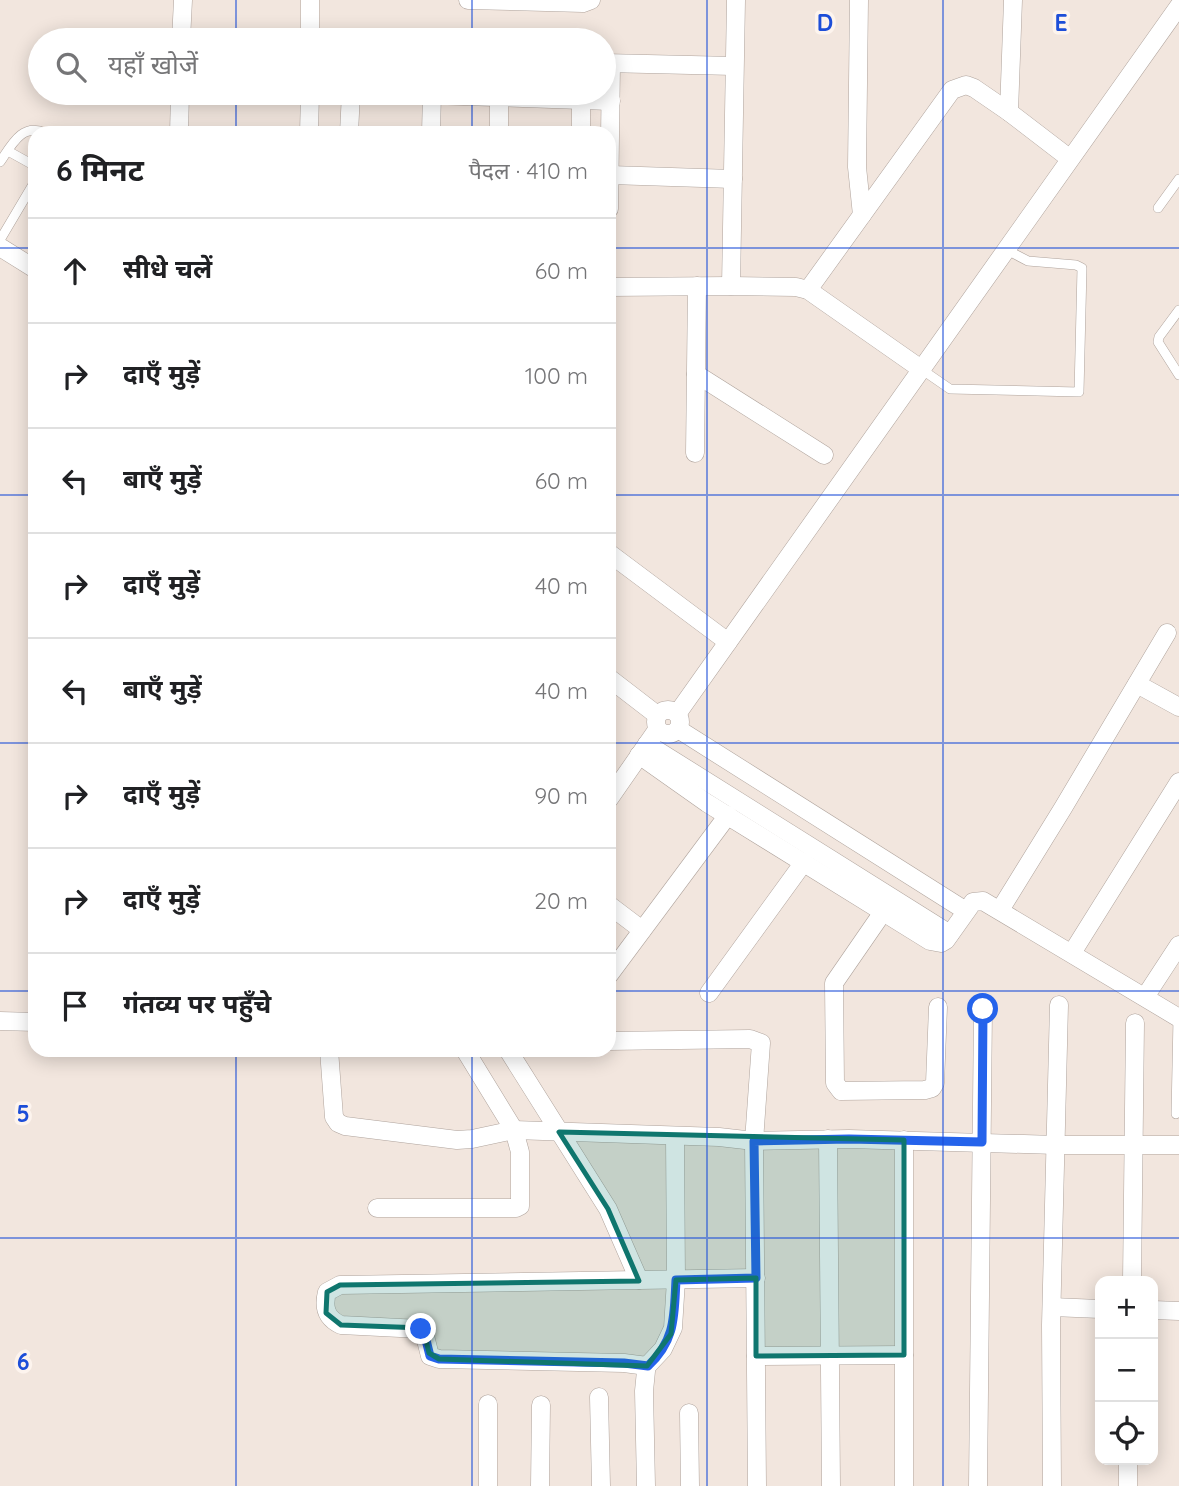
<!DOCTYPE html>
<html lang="hi">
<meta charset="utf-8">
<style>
body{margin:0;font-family:Quicksand,"Noto Sans Devanagari",sans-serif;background:#f6f6f6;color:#202124}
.controls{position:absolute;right:21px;bottom:21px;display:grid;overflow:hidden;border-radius:14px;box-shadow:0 4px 18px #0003}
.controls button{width:63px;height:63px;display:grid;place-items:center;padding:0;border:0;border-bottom:2px solid #e0e0e0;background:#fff;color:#202124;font:35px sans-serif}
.stop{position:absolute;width:21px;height:21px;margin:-16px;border:5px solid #2563eb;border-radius:50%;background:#fff}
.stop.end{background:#2563eb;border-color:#fff;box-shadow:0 2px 7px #0008}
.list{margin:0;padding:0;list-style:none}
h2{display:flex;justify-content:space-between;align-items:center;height:91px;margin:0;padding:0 28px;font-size:30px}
h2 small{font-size:23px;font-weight:400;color:#757577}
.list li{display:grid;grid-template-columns:46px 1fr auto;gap:21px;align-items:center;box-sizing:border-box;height:105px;padding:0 28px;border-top:2px solid #e0e0e0}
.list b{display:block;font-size:26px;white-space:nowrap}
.list em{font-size:23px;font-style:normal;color:#757577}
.icon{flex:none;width:38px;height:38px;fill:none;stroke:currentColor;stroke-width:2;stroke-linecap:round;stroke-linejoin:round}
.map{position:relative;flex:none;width:1179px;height:1486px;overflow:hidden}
.search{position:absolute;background:#fff;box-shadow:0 4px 18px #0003;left:28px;top:28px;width:588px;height:77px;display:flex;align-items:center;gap:18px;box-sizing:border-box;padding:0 24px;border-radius:38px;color:#757577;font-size:26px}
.panel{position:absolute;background:#fff;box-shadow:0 4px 18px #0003;left:28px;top:126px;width:588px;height:931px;border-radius:21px}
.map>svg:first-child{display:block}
</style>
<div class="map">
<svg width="1179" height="1486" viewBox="0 0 1179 1486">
<rect width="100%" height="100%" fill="#f2e6de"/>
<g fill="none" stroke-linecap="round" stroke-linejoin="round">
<g stroke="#afa39c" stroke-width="10">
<g id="service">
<polyline points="8,151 35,166"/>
<path d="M0 162C11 146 22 122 45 133"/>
<polyline points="1158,208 1179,179"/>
<polyline points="0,240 35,181"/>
<polyline points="1179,310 1159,337 1158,342 1179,375"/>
<polyline points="921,369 950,389 1079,392 1082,268 1076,265 1028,261 1005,249"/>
<polyline points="1176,1114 1178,1018"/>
</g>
</g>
<g stroke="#afa39c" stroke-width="19">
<g id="minor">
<polyline points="310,0 310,40"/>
<polyline points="468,0 583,3 591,0"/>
<polyline points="859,0 857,167 862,215"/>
<polyline points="181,40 183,0"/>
<polyline points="604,63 734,66"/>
<polyline points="432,95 611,101"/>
<polyline points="1009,112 1013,0"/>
<polyline points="179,133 180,93"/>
<polyline points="309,133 310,93"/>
<polyline points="349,133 351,93"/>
<polyline points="431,133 432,93"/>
<polyline points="499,133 499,97"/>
<polyline points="581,133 581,100"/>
<polyline points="610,175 733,179"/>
<polyline points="609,209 611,63"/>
<polyline points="0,247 35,269"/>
<polyline points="731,286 736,0"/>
<polyline points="609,287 731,286 796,287 808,290 921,369"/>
<polyline points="808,290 952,90 966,85 974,88 1009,112 1069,158"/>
<polyline points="696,374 824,455"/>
<polyline points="695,453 697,286"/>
<polyline points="609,553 728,642"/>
<polyline points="609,678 657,715"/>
<polyline points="1137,684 1179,707"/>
<circle cx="668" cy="722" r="12"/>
<polyline points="677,714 1179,6"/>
<polyline points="678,729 966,911"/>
<polyline points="647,744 950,934"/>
<polyline points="639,755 707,803 930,941 941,943 946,940 973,902 983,901 1179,1018"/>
<polyline points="609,799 657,730"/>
<polyline points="609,905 642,930"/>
<polyline points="1000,910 1063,808 1167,633"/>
<polyline points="883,912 834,983 835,1083 841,1091 925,1090 932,1088 935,1083 938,1007"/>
<polyline points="1072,953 1179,782"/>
<polyline points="609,975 728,815"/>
<polyline points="709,993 804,862"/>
<polyline points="1145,997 1179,945"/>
<polyline points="0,1021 35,1022"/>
<polyline points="609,1041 750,1039 761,1043 754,1141 757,1486"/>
<polyline points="329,1050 334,1117 338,1123 345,1126 457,1140 472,1139 514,1130 719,1137 754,1141 849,1139 1056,1145 1179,1145"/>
<polyline points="508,1050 608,1209 639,1280"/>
<polyline points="828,1139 831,1486"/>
<polyline points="377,1208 516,1208 520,1206 520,1152 514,1130 465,1050"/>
<polyline points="1132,1281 1135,1023"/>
<polyline points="1052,1307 1100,1309"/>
<polyline points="1153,1310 1179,1311"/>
<polyline points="756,1356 904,1355"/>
<path d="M647 1366 624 1363 439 1359 430 1356 424 1332 420 1329 341 1325C326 1318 323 1308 327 1292L340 1285 756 1278"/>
<polyline points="599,1397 601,1486"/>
<polyline points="488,1404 488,1486"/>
<polyline points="689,1413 690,1486"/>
<polyline points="540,1486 541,1405"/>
<polyline points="646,1486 644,1391 646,1371 647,1366 663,1349 673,1328 676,1280 675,1136"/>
<polyline points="904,1486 904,1140"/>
<polyline points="978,1486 983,1009"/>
<polyline points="1052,1486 1051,1325 1059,1005"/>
<polyline points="1128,1486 1128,1460"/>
</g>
</g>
<use href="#service" stroke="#fff" stroke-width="9"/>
<use href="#minor" stroke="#fff" stroke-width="18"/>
</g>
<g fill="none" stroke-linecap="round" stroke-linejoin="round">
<path stroke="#2563eb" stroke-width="9" d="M421 1329 424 1332 430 1356 439 1359 624 1363 648 1366C676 1340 674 1315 676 1280L756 1278 754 1141 849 1139 982 1142 983 1009"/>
</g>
<path fill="#0f766e" fill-opacity="0.2" stroke="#0f766e" stroke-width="5" stroke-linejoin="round" d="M559 1132 904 1140V1355L756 1356V1278L676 1280 671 1334 647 1366 439 1359 429 1353 423 1328 341 1325 326 1313 327 1292 340 1285 639 1281 608 1209Z"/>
<path fill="none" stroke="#1d4ed8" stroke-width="2" stroke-opacity="0.55" d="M236 0V40M472 0V40M707 0V1486M943 0V1486M236 93V133M472 93V133M0 248H35M609 248H1179M0 495H35M609 495H1179M0 743H35M609 743H1179M0 991H35M609 991H1179M236 1050V1486M472 1050V1486M0 1238H1179"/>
<g font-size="23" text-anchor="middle" font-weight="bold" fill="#1d4ed8" stroke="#fdf4ee" stroke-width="7" stroke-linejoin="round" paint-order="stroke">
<text x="825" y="31">D</text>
<text x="1061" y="31">E</text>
<text x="23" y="1122">5</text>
<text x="23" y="1370">6</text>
</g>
</svg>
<div class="controls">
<button>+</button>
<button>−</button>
<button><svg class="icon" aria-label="locate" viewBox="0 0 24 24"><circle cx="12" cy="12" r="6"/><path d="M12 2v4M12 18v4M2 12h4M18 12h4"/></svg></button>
</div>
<div class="stop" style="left:983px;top:1009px"></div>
<div class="stop end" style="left:421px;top:1329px"></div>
<div class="search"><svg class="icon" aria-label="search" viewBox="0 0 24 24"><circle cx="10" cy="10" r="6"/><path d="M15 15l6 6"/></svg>यहाँ खोजें</div>
<section class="panel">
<h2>6 मिनट<small>पैदल · 410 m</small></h2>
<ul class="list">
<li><svg class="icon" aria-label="ahead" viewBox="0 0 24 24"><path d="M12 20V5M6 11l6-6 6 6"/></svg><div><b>सीधे चलें</b></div><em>60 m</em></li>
<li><svg class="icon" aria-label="right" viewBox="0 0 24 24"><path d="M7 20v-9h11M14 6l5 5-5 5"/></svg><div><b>दाएँ मुड़ें</b></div><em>100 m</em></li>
<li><svg class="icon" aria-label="left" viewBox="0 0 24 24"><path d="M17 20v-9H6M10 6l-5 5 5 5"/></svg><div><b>बाएँ मुड़ें</b></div><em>60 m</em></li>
<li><svg class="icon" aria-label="right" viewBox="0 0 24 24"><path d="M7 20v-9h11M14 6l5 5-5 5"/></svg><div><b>दाएँ मुड़ें</b></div><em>40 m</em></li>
<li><svg class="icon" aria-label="left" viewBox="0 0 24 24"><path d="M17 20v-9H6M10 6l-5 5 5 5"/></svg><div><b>बाएँ मुड़ें</b></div><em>40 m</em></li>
<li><svg class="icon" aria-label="right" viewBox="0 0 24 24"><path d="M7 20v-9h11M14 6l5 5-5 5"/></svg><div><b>दाएँ मुड़ें</b></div><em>90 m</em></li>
<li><svg class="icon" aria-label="right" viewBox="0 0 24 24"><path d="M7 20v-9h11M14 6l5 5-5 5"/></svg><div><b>दाएँ मुड़ें</b></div><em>20 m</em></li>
<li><svg class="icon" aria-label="arrive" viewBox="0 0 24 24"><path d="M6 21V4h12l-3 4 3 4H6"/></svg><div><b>गंतव्य पर पहुँचे</b></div></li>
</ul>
</section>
</div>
